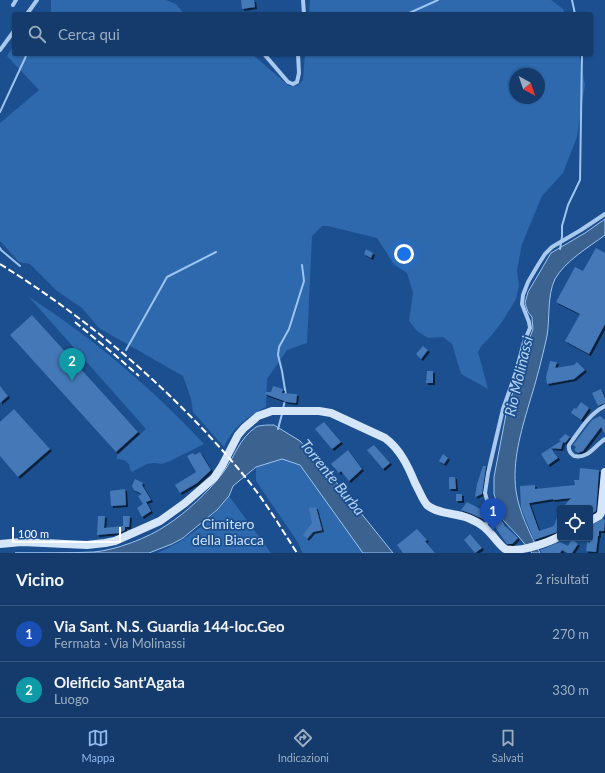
<!DOCTYPE html>
<html lang="it">
<meta charset="utf-8">
<style>
body{margin:0;font-family:Lato,sans-serif;background:#1d4271;color:#f1f3f6}
.controls{position:absolute;right:12px;bottom:12px;display:grid;overflow:hidden;border-radius:4px;box-shadow:0 1px 3px #0004}
.controls button{width:36px;height:36px;display:grid;place-items:center;padding:0;border:0;border-bottom:1px solid #33557e;background:#143b6b;color:#f1f3f6;font:20px sans-serif}
.compass{position:absolute;left:509px;top:68px;width:36px;height:36px;border-radius:50%;background:#143b6b;box-shadow:0 1px 3px #0004;rotate:140deg}
.scale{position:absolute;left:12px;bottom:10px;width:109px;box-sizing:border-box;padding-left:4px;border:2px solid #fff;border-top:0;font-size:11px;line-height:14px;white-space:nowrap;color:#fff;-webkit-text-stroke:3px #1b4f8f;paint-order:stroke}
.you{position:absolute;left:404px;top:254px;width:14px;height:14px;margin:-10px;border:3px solid #fff;border-radius:50%;background:#1a73e8;box-shadow:0 0 0 6px #1a73e833}
.badge{display:grid;place-items:center;width:26px;height:26px;border-radius:50%;background:#90b9f0;color:#fff;font-size:13px;font-weight:700}
.pin{position:absolute;translate:-50% -33px;filter:drop-shadow(0 1px 2px #0008)}
.pin::after{content:'';position:absolute;top:21px;width:14px;height:12px;background:inherit;clip-path:polygon(0 0,100% 0,50% 100%)}
.list{margin:0;padding:0;list-style:none}
h2{display:flex;justify-content:space-between;align-items:center;height:52px;margin:0;padding:0 16px;font-size:17px}
h2 small{font-size:13px;font-weight:400;color:#9dadc1}
.list li{display:grid;grid-template-columns:26px 1fr auto;gap:12px;align-items:center;box-sizing:border-box;height:56px;padding:0 16px;border-top:1px solid #33557e}
.list b{display:block;font-size:15px;white-space:nowrap}
.list p{margin:0;font-size:13px;white-space:nowrap;color:#9dadc1}
.list em{font-size:13px;font-style:normal;color:#9dadc1}
.icon{flex:none;width:22px;height:22px;fill:none;stroke:currentColor;stroke-width:2;stroke-linecap:round;stroke-linejoin:round}
.map{position:relative;flex:none;width:605px;height:553px;overflow:hidden}
.search{position:absolute;background:#143b6b;box-shadow:0 1px 3px #0004;left:12px;right:12px;top:12px;height:44px;display:flex;align-items:center;gap:10px;box-sizing:border-box;padding:0 14px;border-radius:4px;color:#9dadc1;font-size:15px}
.sheet{height:164px;background:#143b6b}
nav{display:flex;justify-content:space-around;align-items:center;box-sizing:border-box;height:56px;border-top:1px solid #33557e;background:#143b6b;font-size:11px;color:#9dadc1}
nav a{display:grid;justify-items:center;gap:2px}
nav .on{color:#90b9f0}
.map>svg:first-child{display:block}
</style>
<div class="map">
<svg width="605" height="553" viewBox="0 0 605 553">
<defs>
<filter id="shadow"><feDropShadow dx="2" dy="2" stdDeviation="0" flood-color="#0009"/></filter>
</defs>
<rect width="100%" height="100%" fill="#1b4f8f"/>
<g fill="#2e69ad" fill-rule="evenodd">
<polygon points="51,0 166,0 176,4 184,14 51,14"/>
<polygon points="310,0 551,0 563,9 565,14 309,14"/>
<path d="M14 45V54H252L289 86H297L303 80 305 54H579L585 85 577 137 563 173 542 196 522 244 517 270 519 286 516 299 502 322 491 336 482 345 478 352 488 389 461 374 452 344 443 337 428 338 417 331 409 321 413 293 407 273 394 264 377 238 328 226H322L312 236 307 343 287 350 267 379 266 407C247 417 234 426 224 447L193 412 191 399 183 376 99 328 82 308 57 291 30 264 19 262 0 241V123L39 90 7 56ZM515 74H539V98H515Z"/>
<path d="M29 297C93 338 152 388 204 444L170 461 162 464 154 463 147 464 132 472 130 470 129 464 124 460 117 459V455L146 429Z"/>
<polygon points="282,459 300,465 363,553 303,553 297,541 256,481 256,467"/>
<path d="M229 496 271 553H157C186 541 211 521 229 496Z"/>
</g>
<g fill="#3c6290" stroke="#9cc4f0">
<path d="M605 219V235C589 247 565 261 555 279 547 295 550 319 547 336 542 359 536 382 529 404 521 432 512 461 516 491 519 512 530 534 540 553H532L519 537 503 520 494 494V477L507 409 520 372 525 351 533 329 532 317 528 312 525 303 528 292 551 253 585 233Z"/>
<path d="M274 425 300 441 336 482 393 553H363L300 465 282 459 256 467 233 486 229 496 217 510 183 538 172 544 149 553H15C41 553 68 553 94 552 116 550 148 538 167 525 188 511 207 493 222 474 234 459 239 438 256 427 260 425 268 425 274 425Z"/>
</g>
<g fill="none" stroke-linecap="round" stroke-linejoin="round">
<g stroke="#9cc4f0" stroke-width="2">
<polyline points="572,0 575,14"/>
<polyline points="407,14 438,0"/>
<polyline points="0,112 27,54"/>
<polyline points="0,248 1,250 20,266"/>
<polyline points="560,249 562,237 562,226 568,205 580,180 582,54"/>
<polyline points="126,350 167,277 216,252"/>
<polyline points="286,396 282,371 278,355 279,347 289,329 304,281 302,265"/>
<polyline points="283,409 285,400"/>
<polyline points="278,429 282,414"/>
</g>
</g>
<g fill="#4478b7" filter="url(#shadow)">
<polygon points="241,0 254,0 255,7 242,9"/>
<polygon points="596,248 605,253 605,324 589,354 565,341 580,314 556,302 575,267 583,271"/>
<polygon points="366,249 373,253 371,258 364,254"/>
<polygon points="32,315 138,432 116,452 10,335"/>
<polygon points="423,346 428,350 421,359 416,354"/>
<polygon points="550,361 557,362 555,368 574,365 577,362 585,370 574,379 547,384 546,377"/>
<polygon points="427,371 433,371 433,383 426,383"/>
<polygon points="0,386 8,396 0,403"/>
<polygon points="273,386 283,389 282,393 297,394 296,403 287,402 265,394 266,392 271,392"/>
<polygon points="601,389 605,398 605,403 598,406 592,393"/>
<polygon points="581,402 589,408 581,420 571,413 574,408 576,409"/>
<polygon points="14,409 50,449 18,477 0,456 0,422"/>
<polygon points="600,416 605,420 605,434 601,427 583,451 578,453 574,450 576,447 573,445 592,420"/>
<polygon points="324,422 341,442 332,449 315,429"/>
<polygon points="565,434 570,437 565,443 563,442 561,449 551,448 558,458 548,465 541,454 561,441 559,440"/>
<polygon points="374,445 390,463 383,469 367,450"/>
<polygon points="348,450 362,469 349,481 341,471 339,473 331,464"/>
<polygon points="200,452 211,470 197,483 180,493 175,485 196,472 187,456 193,453 195,455"/>
<polygon points="443,454 448,458 444,464 439,461"/>
<polygon points="483,466 486,466 482,494 475,497 477,484"/>
<polygon points="580,468 599,470 596,511 590,515 590,508 562,508 571,498 553,500 553,499 529,503 539,531 554,526 560,508 560,531 534,540 521,508 520,486 535,485 535,489 575,485 574,480 579,480"/>
<polygon points="449,477 455,477 456,489 449,489"/>
<polygon points="135,479 143,483 142,485 151,500 146,502 151,511 142,517 137,508 143,504 138,496 142,494 134,490 132,486"/>
<polygon points="125,489 126,505 111,506 110,491"/>
<rect x="456" y="494" width="6" height="7"/>
<polygon points="467,502 486,512 483,519 472,514 461,510"/>
<polygon points="316,507 322,530 313,532 307,539 303,535 312,523 309,508"/>
<polygon points="498,513 505,526 518,538 512,544 507,544 504,540 493,524 494,515"/>
<polygon points="98,516 105,516 104,528 123,526 123,516 130,516 129,527 125,527 125,530 120,533 97,535"/>
<polygon points="603,519 605,520 604,531 599,531 599,536 598,536 596,552 586,551 587,542 590,543 590,526"/>
<polygon points="417,529 427,540 425,541 435,553 403,553 397,545"/>
<polygon points="470,534 482,548 475,553 464,540"/>
<polygon points="572,539 578,544 572,553 567,553 562,550 560,553 542,553 540,550 560,542 568,546"/>
</g>
<g fill="none" stroke-linecap="round" stroke-linejoin="round">
<g stroke="#a9c9ee" stroke-width="4">
<polyline points="303,0 304,14"/>
<polyline points="13,5 16,0"/>
<polyline points="27,14 37,0"/>
<polyline points="0,50 14,31"/>
<polyline points="264,54 288,82 293,84 297,82 299,73 298,54"/>
<path d="M605 406C589 414 580 430 569 445 568 450 570 453 574 456 589 459 594 446 605 439"/>
<polyline points="484,527 490,518 491,514 485,493 488,473 503,409 515,375 524,342 530,328 529,322 522,304 523,295 528,282 538,265 545,254 552,247 581,230 605,214"/>
</g>
<g stroke="#d6e6fa" stroke-width="8">
<polyline points="590,521 599,516 601,513 605,472"/>
<path d="M0 544 22 542 87 545 105 543 115 541 160 521 185 503 214 478 222 466 238 435 244 428 258 416 272 411H319L331 413 385 438C400 449 408 466 415 483 419 490 422 499 427 505 437 514 455 513 468 518 473 520 479 523 484 527 492 533 497 543 505 549 518 553 548 543 560 536"/>
</g>
<g stroke="#fff" stroke-width="2" stroke-dasharray="7 3" stroke-linecap="butt">
<path d="M0 264C92 321 178 395 246 478 265 501 281 528 297 553"/>
<polyline points="75,322 115,355 139,376"/>
</g>
</g>
<g text-anchor="middle" dominant-baseline="central" stroke-width="3.5" stroke-linejoin="round" paint-order="stroke">
<g font-size="14" fill="#cfe3fa" stroke="#1b4f8f">
<text x="228" y="523">Cimitero<tspan x="228" dy="16">della Biacca</tspan></text>
</g>
<g font-size="15" font-style="italic" fill="#b5d3f5" stroke="#1b4f8f">
<text transform="translate(518 376) rotate(-77)">Rio Molinassi</text>
<text transform="translate(333 477) rotate(51)">Torrente Burba</text>
</g>
</g>
</svg>
<div class="controls">
<button><svg class="icon" aria-label="locate" viewBox="0 0 24 24"><circle cx="12" cy="12" r="6"/><path d="M12 2v4M12 18v4M2 12h4M18 12h4"/></svg></button>
</div>
<svg class="compass" viewBox="-18 -18 36 36"><path d="M0-13l5 13h-10z" fill="#e53935"/><path d="M0 13l5-13h-10z" fill="#9dadc1"/></svg>
<div class="scale">100 m</div>
<div class="you"></div>
<div class="pin badge" style="left:493px;top:531px;background:#1a4fb4">1</div>
<div class="pin badge" style="left:72px;top:381px;background:#0f9aa8">2</div>
<div class="search"><svg class="icon" aria-label="search" viewBox="0 0 24 24"><circle cx="10" cy="10" r="6"/><path d="M15 15l6 6"/></svg>Cerca qui</div>
</div>
<section class="sheet">
<h2>Vicino<small>2 risultati</small></h2>
<ul class="list">
<li><span class="badge" style="background:#1a4fb4">1</span><div><b>Via Sant. N.S. Guardia 144-loc.Geo</b><p>Fermata · Via Molinassi</p></div><em>270 m</em></li>
<li><span class="badge" style="background:#0f9aa8">2</span><div><b>Oleificio Sant'Agata</b><p>Luogo</p></div><em>330 m</em></li>
</ul>
</section>
<nav>
<a class="on"><svg class="icon" aria-label="map" viewBox="0 0 24 24"><path d="M3 6l6-2 6 2 6-2v14l-6 2-6-2-6 2zM9 4v14M15 6v14"/></svg>Mappa</a>
<a><svg class="icon" aria-label="directions" viewBox="0 0 24 24"><path d="M12 3l9 9-9 9-9-9zM9 14v-3h6M13 9l2 2-2 2"/></svg>Indicazioni</a>
<a><svg class="icon" aria-label="saved" viewBox="0 0 24 24"><path d="M7 4h10v16l-5-4-5 4z"/></svg>Salvati</a>
</nav>
